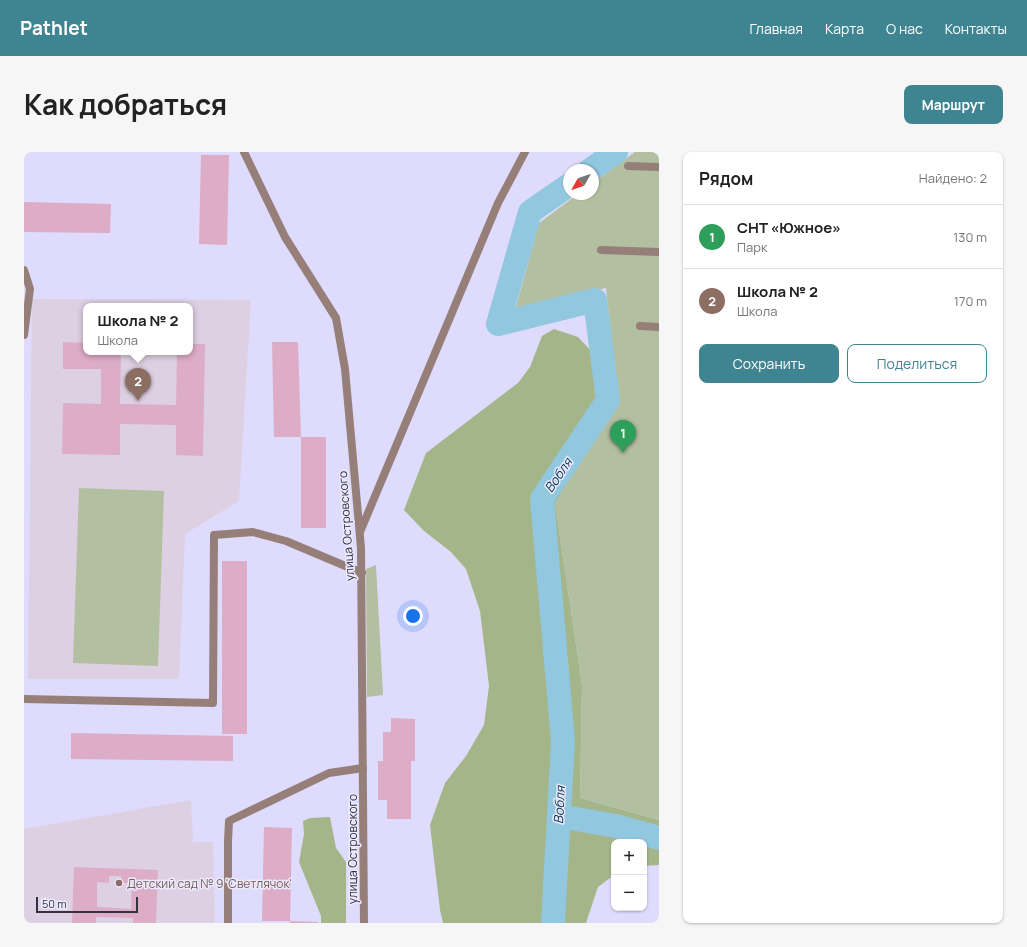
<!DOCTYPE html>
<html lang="ru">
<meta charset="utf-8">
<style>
body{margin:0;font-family:Manrope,sans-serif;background:#f6f6f6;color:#222}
.controls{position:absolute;right:12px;bottom:12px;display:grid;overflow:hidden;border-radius:8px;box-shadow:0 1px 3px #0004}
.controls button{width:36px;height:36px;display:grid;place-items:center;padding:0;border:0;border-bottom:1px solid #e0e0e0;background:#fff;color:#222;font:20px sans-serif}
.compass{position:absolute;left:539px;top:12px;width:36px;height:36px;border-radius:50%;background:#fff;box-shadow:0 1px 3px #0004;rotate:230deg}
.scale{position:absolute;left:12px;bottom:10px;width:102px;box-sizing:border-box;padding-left:4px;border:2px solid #34323f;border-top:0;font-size:11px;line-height:14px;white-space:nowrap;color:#34323f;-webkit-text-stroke:3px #eceaff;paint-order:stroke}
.you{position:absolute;left:389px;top:464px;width:14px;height:14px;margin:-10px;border:3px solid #fff;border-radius:50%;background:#1a73e8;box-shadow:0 0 0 6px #1a73e833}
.badge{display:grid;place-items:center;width:26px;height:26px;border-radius:50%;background:#3f8491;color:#fff;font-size:13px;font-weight:700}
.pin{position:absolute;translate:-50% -33px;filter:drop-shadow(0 1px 2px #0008)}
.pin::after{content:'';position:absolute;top:21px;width:14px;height:12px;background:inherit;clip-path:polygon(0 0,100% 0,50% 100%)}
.popup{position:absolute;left:59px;top:151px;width:110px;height:52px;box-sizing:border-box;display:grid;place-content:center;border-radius:8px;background:#fff;filter:drop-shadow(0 1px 3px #0005);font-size:13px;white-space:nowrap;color:#767676}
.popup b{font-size:15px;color:#222}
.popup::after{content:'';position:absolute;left:50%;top:100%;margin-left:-8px;border:8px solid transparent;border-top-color:#fff}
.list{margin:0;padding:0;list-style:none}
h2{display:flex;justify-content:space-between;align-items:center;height:52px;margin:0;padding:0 16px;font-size:17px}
h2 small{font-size:13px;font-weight:400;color:#767676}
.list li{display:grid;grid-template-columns:26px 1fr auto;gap:12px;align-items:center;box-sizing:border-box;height:64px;padding:0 16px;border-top:1px solid #e0e0e0}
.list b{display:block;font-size:15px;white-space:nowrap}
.list p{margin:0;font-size:13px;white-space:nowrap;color:#767676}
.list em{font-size:13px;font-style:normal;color:#767676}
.actions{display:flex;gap:8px;padding:12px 16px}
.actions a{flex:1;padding:9px 0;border:1px solid #3f8491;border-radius:8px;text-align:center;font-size:14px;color:#3f8491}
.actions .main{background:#3f8491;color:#fff}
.map{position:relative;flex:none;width:635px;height:771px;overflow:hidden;border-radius:8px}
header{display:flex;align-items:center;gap:24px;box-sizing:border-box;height:56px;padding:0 20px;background:#3f8491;color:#fff}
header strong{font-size:19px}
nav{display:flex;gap:22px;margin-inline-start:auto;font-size:14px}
.intro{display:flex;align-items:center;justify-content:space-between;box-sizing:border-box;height:96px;padding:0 24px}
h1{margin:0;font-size:28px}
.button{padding:10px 18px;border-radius:8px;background:#3f8491;color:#fff;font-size:14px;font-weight:700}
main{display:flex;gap:24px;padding:0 24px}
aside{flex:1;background:#fff;border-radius:8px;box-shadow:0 1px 3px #0004}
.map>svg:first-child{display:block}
</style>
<header>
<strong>Pathlet</strong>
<nav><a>Главная</a><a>Карта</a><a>О нас</a><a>Контакты</a></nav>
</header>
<div class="intro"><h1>Как добраться</h1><a class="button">Маршрут</a></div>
<main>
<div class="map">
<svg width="635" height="771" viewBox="0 0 635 771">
<rect width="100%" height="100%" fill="#dfdbfd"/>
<g fill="#ded0e3" fill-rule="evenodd">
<path d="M8 147 227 148 215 349 161 382 155 527H4ZM62 154H166V200H62Z"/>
<polygon points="167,648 169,690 189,690 191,771 0,771 0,677"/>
</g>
<g fill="#b3bfa1">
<polygon points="611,0 635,0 635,668 556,646 558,533 531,352 594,249 582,136 491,158 515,71 554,42 569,42 569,31"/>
<polygon points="55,336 140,339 134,514 49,511"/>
<polygon points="352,413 359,543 343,545 342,417"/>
</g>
<g fill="#a4b689">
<polygon points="530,177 554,185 591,224 594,249 531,352 558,533 556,646 635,668 635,713 620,714 620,690 590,690 590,723 574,735 562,771 419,771 416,758 406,673 421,631 442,604 460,573 465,534 456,459 442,417 427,400 400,379 380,358 402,301 494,231 506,215 518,184"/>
<polygon points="306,665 312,696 322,710 322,771 297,771 297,764 275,710 280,682 279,669 286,666"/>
</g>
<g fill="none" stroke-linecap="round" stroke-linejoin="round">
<g stroke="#91c7df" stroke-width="24">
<polyline points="566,18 592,0"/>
<polyline points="535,664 592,674 635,686"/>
<polyline points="529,771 539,589 518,347 584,248 571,148 474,172 506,60 545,33"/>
</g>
</g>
<g fill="#ddacc6" fill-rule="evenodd">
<polygon points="177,3 205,3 203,93 175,92"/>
<polygon points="0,50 87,52 86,81 0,80"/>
<polygon points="39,190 62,191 62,200 97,200 96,252 152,253 153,200 166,200 166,192 181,192 179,304 152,303 152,273 96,272 96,303 38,302 39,251 77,252 77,217 39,217"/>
<polygon points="248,190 274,190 277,285 302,285 302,376 277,376 277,285 250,285"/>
<rect x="198" y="409" width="25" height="173"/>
<polygon points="367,566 391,567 391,609 387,609 387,667 363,667 363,648 354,648 354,609 359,609 359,580 367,580"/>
<polygon points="47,581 209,584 209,609 47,607"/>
<polygon points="240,675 268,676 266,769 238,769"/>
<path d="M50 715 134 718 132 771H109V766L72 765V771H48ZM85 724H97V731H108L107 757 73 755V730L85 731Z"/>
<polygon points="266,769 294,770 294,771 266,771"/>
</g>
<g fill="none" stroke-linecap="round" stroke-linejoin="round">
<g stroke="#957f78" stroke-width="8">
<polyline points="604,14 635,15"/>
<polyline points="577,98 635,100"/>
<polyline points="0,118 6,137 0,183"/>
<polyline points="616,174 635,175"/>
<polyline points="336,380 474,51 501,0"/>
<polyline points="0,547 189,551 190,383 229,380 262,389 338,421"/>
<polyline points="204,771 204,689 205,669 305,621 339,616"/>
</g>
<polyline stroke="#957f78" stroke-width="8" points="220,0 261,85 312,166 321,217 337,396 340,771"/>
</g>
<circle fill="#8d6e63" stroke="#eceaff" stroke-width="1.5" cx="95" cy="731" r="4"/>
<g text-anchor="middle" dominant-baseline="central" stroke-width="3" stroke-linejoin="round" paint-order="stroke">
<g font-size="12" fill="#34323f" stroke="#eceaff">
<text transform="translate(322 374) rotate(-94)">улица Островского</text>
<text transform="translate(328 697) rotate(-90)">улица Островского</text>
</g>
<g font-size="12" fill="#785e54" stroke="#eceaff" text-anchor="start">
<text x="103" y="731">Детский сад № 9 'Светлячок'</text>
</g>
<g font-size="13" font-style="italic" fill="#033546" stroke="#eceaff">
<text transform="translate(534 323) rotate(-56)">Вобля</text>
<text transform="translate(535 653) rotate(-87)">Вобля</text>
</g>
</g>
</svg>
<div class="controls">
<button>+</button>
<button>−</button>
</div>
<svg class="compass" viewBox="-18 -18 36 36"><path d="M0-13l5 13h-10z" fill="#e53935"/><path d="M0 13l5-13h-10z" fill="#767676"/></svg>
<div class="scale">50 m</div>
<div class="you"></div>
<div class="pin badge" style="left:599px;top:301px;background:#2e9e5b">1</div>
<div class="pin badge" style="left:114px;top:249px;background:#8d6e63">2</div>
<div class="popup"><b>Школа № 2</b>Школа</div>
</div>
<aside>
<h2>Рядом<small>Найдено: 2</small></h2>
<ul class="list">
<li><span class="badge" style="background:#2e9e5b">1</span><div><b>СНТ «Южное»</b><p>Парк</p></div><em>130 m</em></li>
<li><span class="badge" style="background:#8d6e63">2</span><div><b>Школа № 2</b><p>Школа</p></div><em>170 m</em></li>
</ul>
<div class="actions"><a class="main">Сохранить</a><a>Поделиться</a></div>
</aside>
</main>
